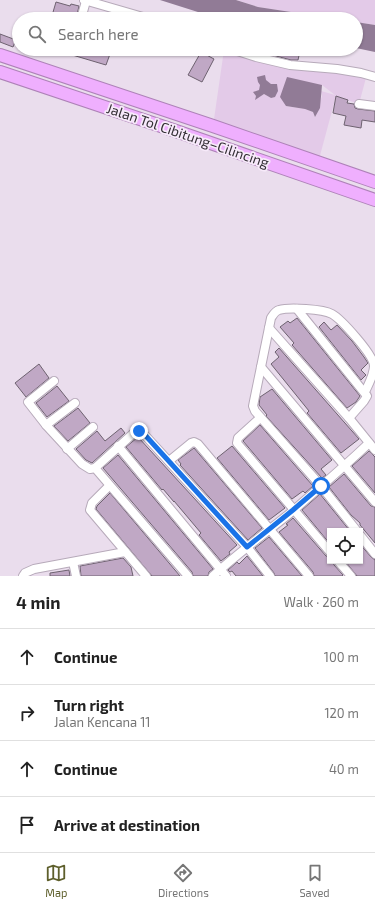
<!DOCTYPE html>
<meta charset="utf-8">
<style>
body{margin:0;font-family:"Exo 2",sans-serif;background:#f2f2f2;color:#222}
.controls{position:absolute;right:12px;bottom:12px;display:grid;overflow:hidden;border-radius:0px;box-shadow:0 1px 3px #0004}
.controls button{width:36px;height:36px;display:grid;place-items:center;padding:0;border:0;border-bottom:1px solid #e0e0e0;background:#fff;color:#222;font:20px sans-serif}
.stop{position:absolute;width:12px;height:12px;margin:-9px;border:3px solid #1a73e8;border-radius:50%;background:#fff}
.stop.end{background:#1a73e8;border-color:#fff;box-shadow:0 1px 4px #0008}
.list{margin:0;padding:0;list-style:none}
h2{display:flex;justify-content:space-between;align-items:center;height:52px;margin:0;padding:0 16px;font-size:17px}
h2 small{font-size:13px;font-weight:400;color:#767676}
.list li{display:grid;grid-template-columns:26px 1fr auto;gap:12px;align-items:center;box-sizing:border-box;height:56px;padding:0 16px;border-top:1px solid #e0e0e0}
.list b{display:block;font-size:15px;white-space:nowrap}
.list p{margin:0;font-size:13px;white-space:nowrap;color:#767676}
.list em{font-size:13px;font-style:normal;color:#767676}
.icon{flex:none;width:22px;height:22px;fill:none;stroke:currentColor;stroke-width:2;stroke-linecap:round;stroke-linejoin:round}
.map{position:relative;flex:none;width:375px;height:576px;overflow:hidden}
.search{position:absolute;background:#fff;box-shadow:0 1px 3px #0004;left:12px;right:12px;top:12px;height:44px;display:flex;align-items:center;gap:10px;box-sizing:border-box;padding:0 14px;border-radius:22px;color:#767676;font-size:15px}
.sheet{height:276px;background:#fff}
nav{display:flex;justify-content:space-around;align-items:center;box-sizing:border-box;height:56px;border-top:1px solid #e0e0e0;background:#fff;font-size:11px;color:#767676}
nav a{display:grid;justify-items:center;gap:2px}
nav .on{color:#5e5f2c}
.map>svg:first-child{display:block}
</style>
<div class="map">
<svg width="375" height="576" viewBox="0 0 375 576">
<rect width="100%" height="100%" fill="#eadded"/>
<g fill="#e3cae8" fill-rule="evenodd">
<polygon points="237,0 375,0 375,25 356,22 356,19 337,19 258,7"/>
<path d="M224 50 237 54 367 74 359 104 336 96 318 163 213 126ZM265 75V80L271 84V98L264 94 255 99ZM322 85 335 95 321 91 322 96 315 117 313 112 305 109 286 106Z"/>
</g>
<g fill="#917b96">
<polygon points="160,0 236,0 258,7 337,19 220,19"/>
<polygon points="356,22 375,25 375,52 356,48"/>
<polygon points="265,75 266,80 271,84 277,84 278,91 275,97 271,98 264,94 255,100 256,96 253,92 259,90 260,85 258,82 257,77"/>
<polygon points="287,77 322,85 320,108 315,117 313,112 305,109 286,106 280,97"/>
</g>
<g fill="#c0a8c5" stroke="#6e6270">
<polygon points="56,2 70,6 71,4 79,6 76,19 51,19"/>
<polygon points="0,34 16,40 13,47 0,42"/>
<polygon points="70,49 91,49 110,54 106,65 69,54"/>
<polygon points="250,49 292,49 300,51 298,60 291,60"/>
<polygon points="201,52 214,59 202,82 188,75"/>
<polygon points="336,96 348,100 347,103 354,104 355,108 358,109 375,111 375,122 362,120 361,128 344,125 346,116 333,113"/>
<polygon points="297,318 360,396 356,402 347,408 292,345 294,343 280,327 288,321 290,323"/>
<polygon points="324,322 331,330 337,325 352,341 364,357 368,363 361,370 366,375 361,380 319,327"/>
<polygon points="279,348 359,439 341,453 307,413 309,411 271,364 279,357 275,352"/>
<polygon points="39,364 49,378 26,397 15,383"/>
<polygon points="57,386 69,401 47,417 36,403"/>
<polygon points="272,389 332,460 321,469 326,475 322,478 266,416 267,415 259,405 260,397"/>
<polygon points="78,408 90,423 68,441 54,426"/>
<polygon points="260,425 313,486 305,493 303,491 292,499 243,441"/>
<polygon points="121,428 125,433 92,463 86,460 76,449 97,431 105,441"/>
<polygon points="138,437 237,545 229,552 230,554 221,561 199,535 201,533 174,501 174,502 163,489 162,490 126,447"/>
<polygon points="232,446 285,508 269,520 217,458"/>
<polygon points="194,448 262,528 248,540 180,465 181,464 178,460"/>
<polygon points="369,451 375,457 375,493 352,466"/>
<polygon points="118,455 213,569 209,572 208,576 193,576 192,572 103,468"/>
<polygon points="344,474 371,506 375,507 375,543 360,525 360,523 351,515 329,487"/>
<polygon points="110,493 180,576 152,576 96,509 97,506"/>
<polygon points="320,494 350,531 330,531 330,544 302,510"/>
<polygon points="293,518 326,556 330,557 330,561 333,561 334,565 343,575 342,576 314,576 313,572 279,532 288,525 286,524"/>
<polygon points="269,537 302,576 275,576 274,573 255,548"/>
<polygon points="360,544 371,557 375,560 375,576 357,576 345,561 360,561"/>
<polygon points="247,556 263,576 236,576 232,571 230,572 228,570 237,562 239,564"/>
<polygon points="123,558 131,567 133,576 81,576 80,566"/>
<polygon points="69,570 70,576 50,576 50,573"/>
</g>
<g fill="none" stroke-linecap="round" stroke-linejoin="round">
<g stroke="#b7aaba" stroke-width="10">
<g id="minor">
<polyline points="84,0 150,19"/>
<polyline points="81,19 86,1"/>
<polyline points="231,49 256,57 290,65 337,69 361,73 375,77"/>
<polyline points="359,104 375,106"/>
<polyline points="297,309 367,396 364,401 349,418"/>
<polyline points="269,328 349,418 375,450"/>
<polyline points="261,367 375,502"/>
<polyline points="54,381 28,402 46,425 82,464 90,469 95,468 136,431 142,432 247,547 270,576"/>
<polyline points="260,418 238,438 237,443 330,552"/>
<polyline points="46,425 75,403"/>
<polyline points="118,446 226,576"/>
<polyline points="67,449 93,427"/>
<polyline points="169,461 191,443 194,442 198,444 309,576"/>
<polyline points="95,468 188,576"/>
<polyline points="109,486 92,503 90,510 146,576"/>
<path d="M357 531 321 486 255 411 253 406 271 318C273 315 275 311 279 310 289 307 323 309 332 314 341 319 374 355 374 366 374 375 368 385 365 392"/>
<polyline points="360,535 375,554"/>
<polyline points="338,561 351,576"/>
<polyline points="73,562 76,576"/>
<polyline points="23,576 25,573 34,569 125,552"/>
<path d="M213 576C239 552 267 532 294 510 319 488 345 466 369 443"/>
</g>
</g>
<g stroke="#ae82b8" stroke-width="14">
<g id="highway">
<polyline points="0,55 213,126 375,182"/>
<polyline points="0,72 173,130 375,200"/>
</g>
</g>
<use href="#minor" stroke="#fff" stroke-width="8"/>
<use href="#highway" stroke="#efaffe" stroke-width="12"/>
</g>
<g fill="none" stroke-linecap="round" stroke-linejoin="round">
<polyline stroke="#1a73e8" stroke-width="5" points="139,431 145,435 247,547 293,510 321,486"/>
</g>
<g text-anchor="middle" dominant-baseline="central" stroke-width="3.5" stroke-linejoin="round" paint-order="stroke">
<g font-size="14" fill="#342f35" stroke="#f7eafa">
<text transform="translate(188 135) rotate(19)">Jalan Tol Cibitung–Cilincing</text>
</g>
</g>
</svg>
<div class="controls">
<button><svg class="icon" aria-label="locate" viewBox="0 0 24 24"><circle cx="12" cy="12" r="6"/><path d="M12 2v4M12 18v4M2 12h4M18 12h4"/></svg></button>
</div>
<div class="stop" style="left:321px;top:486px"></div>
<div class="stop end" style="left:139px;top:431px"></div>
<div class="search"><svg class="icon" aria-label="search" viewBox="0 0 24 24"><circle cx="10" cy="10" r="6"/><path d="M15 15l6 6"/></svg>Search here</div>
</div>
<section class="sheet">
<h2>4 min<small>Walk · 260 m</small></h2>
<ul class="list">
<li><svg class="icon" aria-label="ahead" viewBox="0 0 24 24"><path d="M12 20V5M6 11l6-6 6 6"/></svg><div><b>Continue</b></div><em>100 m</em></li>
<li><svg class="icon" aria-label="right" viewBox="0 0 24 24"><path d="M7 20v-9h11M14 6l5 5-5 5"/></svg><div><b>Turn right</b><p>Jalan Kencana 11</p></div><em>120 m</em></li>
<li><svg class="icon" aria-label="ahead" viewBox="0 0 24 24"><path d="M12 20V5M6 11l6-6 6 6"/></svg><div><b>Continue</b></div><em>40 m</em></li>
<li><svg class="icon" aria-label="arrive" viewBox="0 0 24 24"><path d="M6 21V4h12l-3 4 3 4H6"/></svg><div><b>Arrive at destination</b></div></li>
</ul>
</section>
<nav>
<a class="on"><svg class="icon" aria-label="map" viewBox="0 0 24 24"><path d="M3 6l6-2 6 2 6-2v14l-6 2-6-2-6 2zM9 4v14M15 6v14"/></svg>Map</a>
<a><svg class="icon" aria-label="directions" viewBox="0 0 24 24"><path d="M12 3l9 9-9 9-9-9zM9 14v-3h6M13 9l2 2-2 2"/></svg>Directions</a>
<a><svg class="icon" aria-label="saved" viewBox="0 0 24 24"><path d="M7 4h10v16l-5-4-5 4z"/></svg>Saved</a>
</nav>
